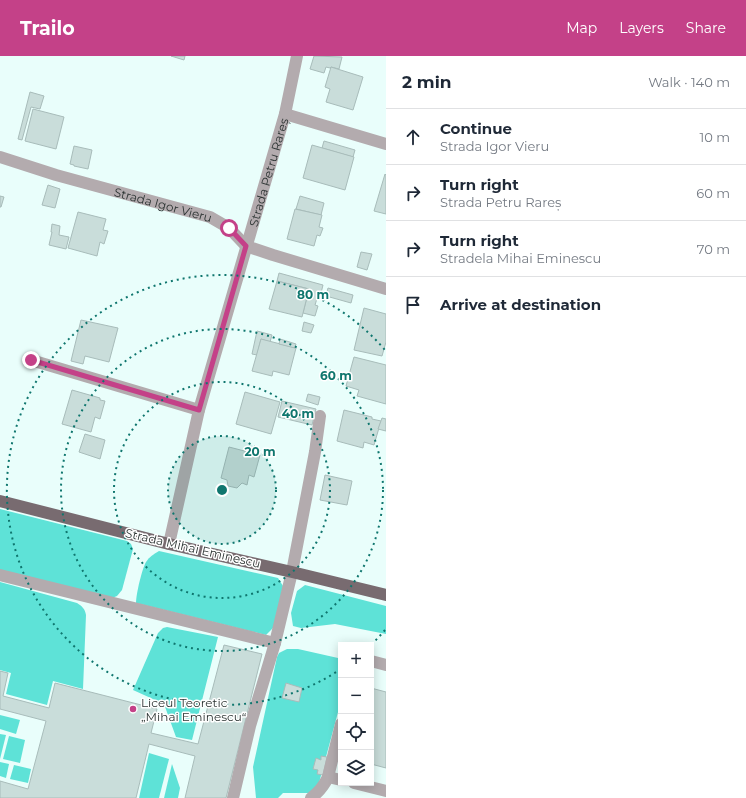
<!DOCTYPE html>
<meta charset="utf-8">
<style>
body{margin:0;font-family:Montserrat,sans-serif;background:#f2f2f3;color:#1f2937}
.controls{position:absolute;right:12px;bottom:12px;display:grid;overflow:hidden;border-radius:0px;box-shadow:0 2px 10px #0003}
.controls button{width:36px;height:36px;display:grid;place-items:center;padding:0;border:0;border-bottom:1px solid #e0e1e3;background:#fff;color:#1f2937;font:20px sans-serif}
.stop{position:absolute;width:12px;height:12px;margin:-9px;border:3px solid #c44188;border-radius:50%;background:#fff}
.stop.end{background:#c44188;border-color:#fff;box-shadow:0 1px 4px #0008}
.list{margin:0;padding:0;list-style:none}
h2{display:flex;justify-content:space-between;align-items:center;height:52px;margin:0;padding:0 16px;font-size:17px}
h2 small{font-size:13px;font-weight:400;color:#747a83}
.list li{display:grid;grid-template-columns:26px 1fr auto;gap:12px;align-items:center;box-sizing:border-box;height:56px;padding:0 16px;border-top:1px solid #e0e1e3}
.list b{display:block;font-size:15px;white-space:nowrap}
.list p{margin:0;font-size:13px;white-space:nowrap;color:#747a83}
.list em{font-size:13px;font-style:normal;color:#747a83}
.icon{flex:none;width:22px;height:22px;fill:none;stroke:currentColor;stroke-width:2;stroke-linecap:round;stroke-linejoin:round}
.map{position:relative;flex:none;width:386px;height:742px;overflow:hidden}
header{display:flex;align-items:center;gap:24px;box-sizing:border-box;height:56px;padding:0 20px;background:#c44188;color:#fff}
header strong{font-size:19px}
nav{display:flex;gap:22px;margin-inline-start:auto;font-size:14px}
main{display:flex}
aside{flex:1;background:#fff}
.map>svg:first-child{display:block}
</style>
<header>
<strong>Trailo</strong>
<nav><a>Map</a><a>Layers</a><a>Share</a></nav>
</header>
<main>
<div class="map">
<svg width="386" height="742" viewBox="0 0 386 742">
<rect width="100%" height="100%" fill="#e9fefb"/>
<g fill="#5ee2d7">
<polygon points="0,453 127,485 131,488 133,493 122,534 117,540 112,542 0,516"/>
<path d="M159 495 278 522 283 530 274 571 266 579 136 547C136 538 142 513 146 506 149 501 154 498 159 495Z"/>
<path d="M0 526 77 547C82 550 85 553 86 559L83 633 53 625 47 649 6 638 11 617 0 614Z"/>
<polygon points="305,529 386,550 386,578 335,568 301,572 293,570 291,557 297,535"/>
<polygon points="167,571 218,581 192,684 176,681 164,648 133,634 158,577 163,572"/>
<polygon points="287,593 298,593 338,602 341,605 341,645 319,727 311,737 283,737 278,742 256,742 253,711 277,601 279,597"/>
<polygon points="0,659 20,664 16,678 0,673"/>
<polygon points="0,678 6,679 0,703"/>
<polygon points="9,680 25,684 20,707 3,703"/>
<polygon points="149,697 169,703 159,742 139,742"/>
<polygon points="0,706 9,708 6,722 0,720"/>
<polygon points="172,708 180,732 178,742 164,742"/>
<polygon points="14,709 31,713 28,727 10,723"/>
</g>
<g fill="#c9ddda" stroke="#a8bcba">
<polygon points="171,0 185,0 184,4"/>
<polygon points="314,0 342,1 339,13 331,11 330,12 326,11 324,17 310,13"/>
<polygon points="331,11 363,21 353,54 326,46 330,33 325,31"/>
<polygon points="30,36 44,40 40,53 31,51 22,84 18,83"/>
<polygon points="33,53 64,61 56,93 25,85"/>
<polygon points="324,85 355,94 353,101 322,92"/>
<polygon points="312,89 354,101 345,134 303,122"/>
<polygon points="74,90 92,94 88,113 74,110 74,109 70,108"/>
<polygon points="385,118 386,119 386,158 374,155"/>
<polygon points="48,129 60,133 55,152 42,149"/>
<polygon points="0,140 4,141 1,151 0,151"/>
<polygon points="300,140 324,147 321,159 296,153"/>
<polygon points="295,153 322,159 319,171 323,172 320,180 317,179 314,190 287,183"/>
<polygon points="78,156 106,163 103,174 108,175 104,188 100,186 97,200 68,192"/>
<polygon points="52,168 60,170 59,179 69,181 66,193 49,189 52,176 51,176"/>
<polygon points="361,196 372,198 367,214 357,211"/>
<polygon points="279,217 323,229 321,237 319,236 315,249 318,250 315,260 303,257 309,233 277,225"/>
<polygon points="277,225 309,233 302,261 269,253"/>
<polygon points="328,232 353,239 351,247 326,240"/>
<polygon points="364,252 386,258 386,286 382,300 354,294"/>
<polygon points="81,264 118,272 109,306 85,300 83,308 71,305"/>
<polygon points="304,266 314,269 311,277 302,275"/>
<polygon points="257,275 272,279 270,286 261,283 257,299 252,298"/>
<polygon points="261,283 296,292 289,319 273,315 272,320 252,315"/>
<polygon points="280,283 296,288 295,292 279,288"/>
<polygon points="354,301 386,309 386,348 357,340 359,334 346,330"/>
<polygon points="72,334 100,342 100,344 105,345 100,363 95,361 91,376 62,368"/>
<polygon points="245,336 280,346 271,378 236,368"/>
<polygon points="308,338 320,341 318,349 306,345"/>
<polygon points="282,345 316,353 312,369 278,361"/>
<polygon points="344,354 372,361 372,363 381,365 374,389 364,386 363,392 337,385"/>
<polygon points="382,362 386,363 386,375 378,373"/>
<polygon points="85,378 105,384 100,403 79,396"/>
<polygon points="229,391 260,399 254,421 249,419 247,429 242,427 237,432 228,430 227,424 221,422"/>
<polygon points="325,419 352,425 347,449 320,444"/>
<polygon points="224,589 262,598 226,742 185,742 195,700 149,688 136,742 0,742 0,725 28,733 46,665 0,653 0,615 8,617 3,640 49,652 55,627 157,653 151,677 198,688"/>
<polygon points="286,627 302,632 299,646 282,642"/>
<polygon points="371,632 386,636 386,712 371,708"/>
<polygon points="321,700 327,701 323,719 317,718 318,714 313,713 316,702 321,704"/>
</g>
<g fill="none" stroke-linecap="round" stroke-linejoin="round">
<g stroke="#b3abae" stroke-width="12">
<polyline points="285,58 386,88"/>
<path id="s1" d="M0 101 56 119 210 161 229 172 246 190 273 199 386 233"/>
<polyline points="31,304 199,354"/>
<path id="s2" d="M169 488 199 354 285 58 297 0"/>
<polyline points="0,519 275,587"/>
<polyline points="371,605 386,609"/>
<polyline points="328,721 341,724"/>
<polyline points="354,727 386,735"/>
<polyline points="233,742 250,670 275,587 292,516 315,396 320,360"/>
<path d="M311 742C319 736 324 730 328 721L341 668"/>
</g>
<polyline stroke="#786b70" stroke-width="12" points="0,445 169,488 292,516 386,539"/>
</g>
<g fill="none" stroke-linecap="round" stroke-linejoin="round">
<polyline stroke="#c44188" stroke-width="5" points="31,304 199,354 246,190 229,172"/>
</g>
<circle cx="222" cy="434" r="54" fill="#0f766e" fill-opacity=".12"/>
<g fill="none" stroke="#0f766e" stroke-width="2" stroke-dasharray="2 4">
<circle cx="222" cy="434" r="54"/>
<circle cx="222" cy="434" r="108"/>
<circle cx="222" cy="434" r="161"/>
<path d="M385 574A215 215 0 0 1 371 589M341 613A215 215 0 1 1 385 294"/>
</g>
<circle fill="#c44188" stroke="#fff" stroke-width="1.5" cx="133" cy="653" r="4"/>
<g text-anchor="middle" dominant-baseline="central" stroke-width="3" stroke-linejoin="round" paint-order="stroke">
<g font-size="12" fill="#2c3433" stroke="#fff">
<text stroke="none"><textPath href="#s2" startOffset="385">Strada Petru Rareș</textPath></text>
<text stroke="none"><textPath href="#s1" startOffset="170">Strada Igor Vieru</textPath></text>
<text transform="translate(193 492) rotate(13)">Strada Mihai Eminescu</text>
</g>
<g font-size="12" fill="#2c3433" stroke="#fff" text-anchor="start">
<text x="141" y="646">Liceul Teoretic<tspan x="141" dy="14">„Mihai Eminescu“</tspan></text>
</g>
</g>
<circle cx="222" cy="434" r="6" fill="#0f766e" stroke="#fff" stroke-width="2"/>
<g font-size="12" text-anchor="middle" font-weight="bold" fill="#0f766e" stroke="#fff" stroke-width="3" stroke-linejoin="round" paint-order="stroke">
<text x="313" y="243">80 m</text>
<text x="336" y="324">60 m</text>
<text x="298" y="362">40 m</text>
<text x="260" y="400">20 m</text>
</g>
</svg>
<div class="controls">
<button>+</button>
<button>−</button>
<button><svg class="icon" aria-label="locate" viewBox="0 0 24 24"><circle cx="12" cy="12" r="6"/><path d="M12 2v4M12 18v4M2 12h4M18 12h4"/></svg></button>
<button><svg class="icon" aria-label="layers" viewBox="0 0 24 24"><path d="M12 4l9 5-9 5-9-5zM3 14l9 5 9-5"/></svg></button>
</div>
<div class="stop" style="left:229px;top:172px"></div>
<div class="stop end" style="left:31px;top:304px"></div>
</div>
<aside>
<h2>2 min<small>Walk · 140 m</small></h2>
<ul class="list">
<li><svg class="icon" aria-label="ahead" viewBox="0 0 24 24"><path d="M12 20V5M6 11l6-6 6 6"/></svg><div><b>Continue</b><p>Strada Igor Vieru</p></div><em>10 m</em></li>
<li><svg class="icon" aria-label="right" viewBox="0 0 24 24"><path d="M7 20v-9h11M14 6l5 5-5 5"/></svg><div><b>Turn right</b><p>Strada Petru Rareș</p></div><em>60 m</em></li>
<li><svg class="icon" aria-label="right" viewBox="0 0 24 24"><path d="M7 20v-9h11M14 6l5 5-5 5"/></svg><div><b>Turn right</b><p>Stradela Mihai Eminescu</p></div><em>70 m</em></li>
<li><svg class="icon" aria-label="arrive" viewBox="0 0 24 24"><path d="M6 21V4h12l-3 4 3 4H6"/></svg><div><b>Arrive at destination</b></div></li>
</ul>
</aside>
</main>
